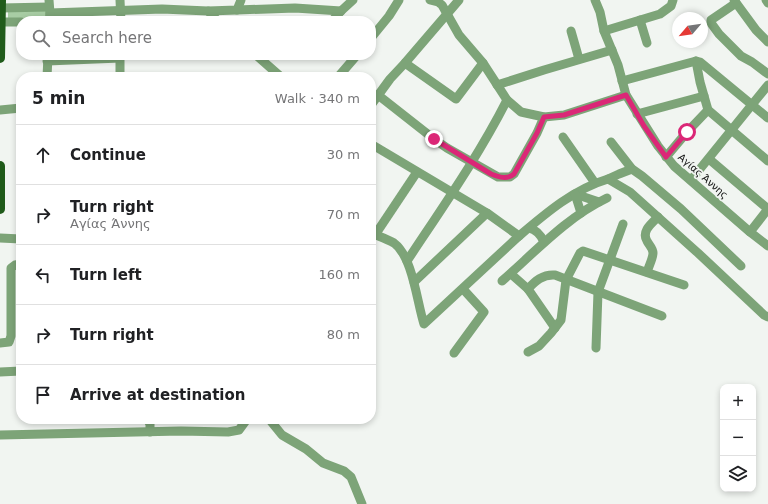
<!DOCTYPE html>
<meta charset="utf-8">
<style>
body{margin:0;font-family:"DejaVu Sans",sans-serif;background:#f6f6f6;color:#202124}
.controls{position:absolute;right:12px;bottom:12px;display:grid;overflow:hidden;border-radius:8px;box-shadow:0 2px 6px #0003}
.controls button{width:36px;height:36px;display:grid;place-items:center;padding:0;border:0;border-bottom:1px solid #e0e0e0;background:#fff;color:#202124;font:20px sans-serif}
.compass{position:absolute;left:672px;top:12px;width:36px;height:36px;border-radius:50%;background:#fff;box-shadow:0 2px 6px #0003;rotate:241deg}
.stop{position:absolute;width:12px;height:12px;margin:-9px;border:3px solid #db2777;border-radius:50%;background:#fff}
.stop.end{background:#db2777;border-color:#fff;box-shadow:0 1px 4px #0008}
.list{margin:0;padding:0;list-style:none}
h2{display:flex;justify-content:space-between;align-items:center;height:52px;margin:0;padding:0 16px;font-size:17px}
h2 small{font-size:13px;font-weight:400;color:#757577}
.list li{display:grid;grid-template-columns:26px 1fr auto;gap:12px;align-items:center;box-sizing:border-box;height:60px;padding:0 16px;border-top:1px solid #e0e0e0}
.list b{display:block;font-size:15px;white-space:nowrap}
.list p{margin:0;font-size:13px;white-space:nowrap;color:#757577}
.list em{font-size:13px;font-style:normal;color:#757577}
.icon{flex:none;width:22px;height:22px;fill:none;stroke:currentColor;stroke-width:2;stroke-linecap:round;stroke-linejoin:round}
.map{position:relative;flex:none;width:768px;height:504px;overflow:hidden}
.search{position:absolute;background:#fff;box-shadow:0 2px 6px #0003;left:16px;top:16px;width:360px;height:44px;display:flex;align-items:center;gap:10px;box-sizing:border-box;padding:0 14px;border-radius:16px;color:#757577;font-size:15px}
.panel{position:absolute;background:#fff;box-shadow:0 2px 6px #0003;left:16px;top:72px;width:360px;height:352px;border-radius:16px}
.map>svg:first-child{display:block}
</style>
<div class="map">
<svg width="768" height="504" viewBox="0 0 768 504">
<rect width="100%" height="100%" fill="#f1f5f1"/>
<polygon fill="#a8cda4" points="47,9 47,20 8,21 8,10"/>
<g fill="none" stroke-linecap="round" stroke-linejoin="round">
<g stroke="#7da478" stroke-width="9">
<polyline points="120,0 121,21"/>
<polyline points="430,0 438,2 442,5 459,35 483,63 507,100 521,112 544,117 564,115 626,95"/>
<polyline points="595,0 600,12 604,31 618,65 626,95 658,146 674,166 750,232 768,246"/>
<polyline points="734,0 756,30 768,42"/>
<polyline points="766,0 768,3"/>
<polyline points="736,3 711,20 711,23 719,34 741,56 752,62 768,74"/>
<polyline points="1,8 49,7"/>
<polyline points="237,10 295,8 341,11"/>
<polyline points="208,11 237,10 241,0"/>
<polyline points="50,13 162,9 208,11 218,21"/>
<polyline points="640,20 647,43"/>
<polyline points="48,21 49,21 50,13 49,0"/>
<polyline points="332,21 341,11 353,0"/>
<polyline points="1,22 21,22"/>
<polyline points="571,31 579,59"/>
<polyline points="604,31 660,14 671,6 673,0"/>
<polyline points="371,38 389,16 399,0"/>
<polyline points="120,55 120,77"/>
<polyline points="256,55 281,77"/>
<polyline points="47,61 120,58"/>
<polyline points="696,61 700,82 708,110 768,161"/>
<polyline points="405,63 456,99 483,63"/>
<polyline points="47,77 48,56"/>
<polyline points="338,77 357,55"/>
<polyline points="622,81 696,61 700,62 768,118"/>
<polyline points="497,85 544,70 612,50"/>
<polyline points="378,95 434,139 447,148 498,177 510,177 514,174 537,133 544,117"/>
<polyline points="371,105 390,79 405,63 459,0"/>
<polyline points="0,110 21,108"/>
<polyline points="637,114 704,96"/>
<polyline points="563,137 595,183"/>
<polyline points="611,142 632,169 642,176 681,209 741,266"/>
<path d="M371 144 487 213 519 236C546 213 574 189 608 179L630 192 698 253 764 315 768 317"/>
<polyline points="666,157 687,132 708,110"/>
<polyline points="709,159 768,209"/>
<polyline points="608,179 619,174 632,169"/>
<polyline points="691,180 768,85"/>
<polyline points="575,194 599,202"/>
<polyline points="575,194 581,213"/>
<path d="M529 228C537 230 541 235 544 242"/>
<polyline points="750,232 768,209"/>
<path d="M371 233C378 236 387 239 394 243 413 257 417 303 424 324L519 236"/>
<polyline points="375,235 417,172"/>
<polyline points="0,238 21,239"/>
<path d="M407 261C442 208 478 157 507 100"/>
<path d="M647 272C649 266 653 258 653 253 653 248 649 245 647 241 641 231 652 223 658 217"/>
<polyline points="511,274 528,289 555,328"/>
<path d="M502 281C535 252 567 217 607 198"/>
<polyline points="414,282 487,213"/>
<path d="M528 289C535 281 543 274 555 275L662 316"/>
<polyline points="0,343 9,342 11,336 11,268 15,265 21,264"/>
<polyline points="596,348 598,292 623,224"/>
<polyline points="528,352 539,346 551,333 561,320 566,280 580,253 583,251 684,285"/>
<polyline points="454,353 484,312 463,289"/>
<polyline points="0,372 21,371"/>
<polyline points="147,419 150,424 150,432"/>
<polyline points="269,419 282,435 306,449 323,463 344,471 351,477 362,504"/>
<polyline points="0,435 181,431 228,432 239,430 247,419"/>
</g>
<g stroke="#205b1a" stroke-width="10">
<polyline points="0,58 1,0"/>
<polyline points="0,166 0,209"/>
</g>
</g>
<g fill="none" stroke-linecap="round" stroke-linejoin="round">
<path stroke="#db2777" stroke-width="5" d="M434 139 491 174C499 177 507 180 514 174L537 133 544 117 564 115 626 95 644 126 666 157 687 132"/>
</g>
<g text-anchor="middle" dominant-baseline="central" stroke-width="3.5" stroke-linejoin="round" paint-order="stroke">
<g font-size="10" fill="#121312" stroke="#f1f5f1">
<text transform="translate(703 176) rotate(41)">Αγίας Άννης</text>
</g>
</g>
</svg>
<div class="controls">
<button>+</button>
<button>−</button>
<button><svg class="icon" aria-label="layers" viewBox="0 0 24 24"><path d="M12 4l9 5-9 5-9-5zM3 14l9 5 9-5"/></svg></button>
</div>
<svg class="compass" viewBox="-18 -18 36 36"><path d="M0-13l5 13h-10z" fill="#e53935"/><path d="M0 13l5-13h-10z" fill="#757577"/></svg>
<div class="stop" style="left:687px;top:132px"></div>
<div class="stop end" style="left:434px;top:139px"></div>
<div class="search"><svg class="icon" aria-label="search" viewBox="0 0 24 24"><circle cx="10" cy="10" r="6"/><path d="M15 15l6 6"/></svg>Search here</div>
<section class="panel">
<h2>5 min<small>Walk · 340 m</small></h2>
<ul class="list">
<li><svg class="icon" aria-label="ahead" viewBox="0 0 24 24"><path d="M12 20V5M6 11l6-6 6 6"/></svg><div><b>Continue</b></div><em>30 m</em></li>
<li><svg class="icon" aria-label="right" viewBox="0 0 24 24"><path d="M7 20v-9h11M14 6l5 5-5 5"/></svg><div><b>Turn right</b><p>Αγίας Άννης</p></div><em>70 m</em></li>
<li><svg class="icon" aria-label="left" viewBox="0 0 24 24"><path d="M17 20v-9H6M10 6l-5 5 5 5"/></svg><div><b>Turn left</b></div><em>160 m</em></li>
<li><svg class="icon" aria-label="right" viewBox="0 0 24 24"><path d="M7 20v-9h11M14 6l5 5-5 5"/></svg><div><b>Turn right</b></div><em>80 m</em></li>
<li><svg class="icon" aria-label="arrive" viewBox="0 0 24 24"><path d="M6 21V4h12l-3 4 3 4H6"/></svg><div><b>Arrive at destination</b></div></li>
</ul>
</section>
</div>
